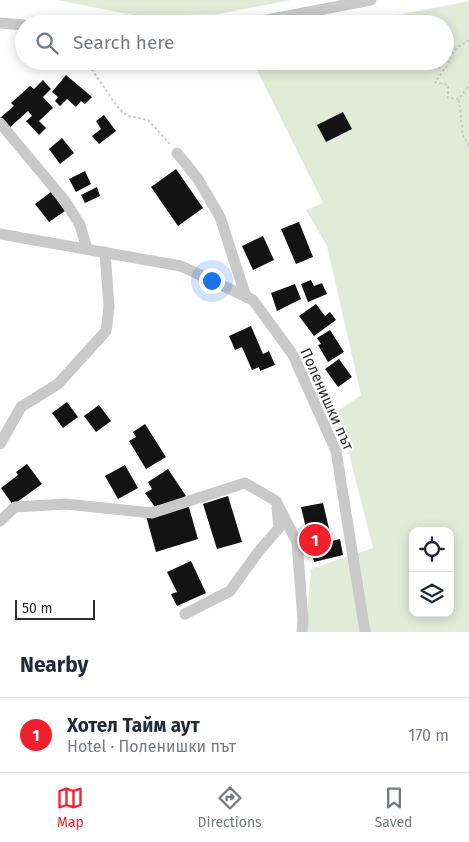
<!DOCTYPE html>
<meta charset="utf-8">
<style>
body{margin:0;font-family:"Fira Sans",sans-serif;background:#f6f6f7;color:#1f2937}
.controls{position:absolute;right:15px;bottom:15px;display:grid;overflow:hidden;border-radius:10px;box-shadow:0 2px 12px #0003}
.controls button{width:45px;height:45px;display:grid;place-items:center;padding:0;border:0;border-bottom:1px solid #e0e1e3;background:#fff;color:#1f2937;font:25px sans-serif}
.scale{position:absolute;left:15px;bottom:12px;width:80px;box-sizing:border-box;padding-left:5px;border:2px solid #2c2c2c;border-top:0;font-size:14px;line-height:18px;white-space:nowrap;color:#2c2c2c;-webkit-text-stroke:4px #fff;paint-order:stroke}
.you{position:absolute;left:211px;top:280px;width:18px;height:18px;margin:-12px;border:4px solid #fff;border-radius:50%;background:#1a73e8;box-shadow:0 0 0 8px #1a73e833}
.badge{display:grid;place-items:center;width:32px;height:32px;border-radius:50%;background:#f1202c;color:#fff;font-size:16px;font-weight:700}
.pin{position:absolute;translate:-50% -50%;border:2px solid #fff;box-shadow:0 1px 5px #0006}
.list{margin:0;padding:0;list-style:none}
h2{display:flex;justify-content:space-between;align-items:center;height:65px;margin:0;padding:0 20px;font-size:21px}
h2 small{font-size:16px;font-weight:400;color:#747a83}
.list li{display:grid;grid-template-columns:32px 1fr auto;gap:15px;align-items:center;box-sizing:border-box;height:75px;padding:0 20px;border-top:1px solid #e0e1e3}
.list b{display:block;font-size:19px;white-space:nowrap}
.list p{margin:0;font-size:16px;white-space:nowrap;color:#747a83}
.list em{font-size:16px;font-style:normal;color:#747a83}
.icon{flex:none;width:28px;height:28px;fill:none;stroke:currentColor;stroke-width:2;stroke-linecap:round;stroke-linejoin:round}
.map{position:relative;flex:none;width:469px;height:632px;overflow:hidden}
.search{position:absolute;background:#fff;box-shadow:0 2px 12px #0003;left:15px;right:15px;top:15px;height:55px;display:flex;align-items:center;gap:12px;box-sizing:border-box;padding:0 18px;border-radius:28px;color:#747a83;font-size:19px}
.sheet{height:140px;background:#fff}
nav{display:flex;justify-content:space-around;align-items:center;box-sizing:border-box;height:70px;border-top:1px solid #e0e1e3;background:#fff;font-size:14px;color:#747a83}
nav a{display:grid;justify-items:center;gap:2px}
nav .on{color:#f1202c}
.map>svg:first-child{display:block}
</style>
<div class="map">
<svg width="469" height="632" viewBox="0 0 469 632">
<rect width="100%" height="100%" fill="#fff"/>
<g fill="#e2ebd8" fill-rule="evenodd">
<polygon points="56,0 291,0 219,14 138,16"/>
<path d="M469 1V632H306L311 569 373 548 338 411 361 395 327 246 306 210 323 203 253 62 237 70 234 61H445V24H351ZM413 531H450V613H413Z"/>
</g>
<g fill="#131313">
<polygon points="66,75 92,97 85,104 81,101 76,107 67,99 60,106 55,101 58,97 52,92"/>
<polygon points="43,80 51,89 43,97 53,108 39,121 46,128 39,135 26,121 32,116 28,111 8,129 0,118 14,106 11,103 30,86 34,89"/>
<polygon points="343,112 352,129 326,142 317,125"/>
<polygon points="104,115 116,131 99,144 92,136 101,129 96,121"/>
<polygon points="62,138 74,153 60,164 49,149"/>
<polygon points="176,169 203,208 178,226 151,187"/>
<polygon points="85,171 91,184 76,192 69,179"/>
<polygon points="97,187 100,196 85,203 81,195"/>
<polygon points="51,192 65,211 49,222 35,204"/>
<polygon points="299,222 313,257 296,264 281,229"/>
<polygon points="263,236 274,260 253,270 242,246"/>
<polygon points="311,280 314,286 322,283 327,294 308,302 301,284"/>
<polygon points="295,284 301,299 277,311 271,293"/>
<polygon points="316,304 325,316 330,312 336,320 314,336 299,316"/>
<polygon points="251,326 263,354 269,351 275,365 260,371 259,367 252,370 242,347 235,350 229,336"/>
<polygon points="330,330 344,352 328,362 318,345 321,344 317,338"/>
<polygon points="339,359 352,377 338,387 325,369"/>
<polygon points="67,402 78,417 63,428 52,413"/>
<polygon points="99,405 111,421 96,432 84,416"/>
<polygon points="145,424 166,457 146,469 129,441 136,437 133,432"/>
<polygon points="27,464 42,484 13,505 1,488 18,475 16,472"/>
<polygon points="125,465 138,488 118,499 105,476"/>
<polygon points="168,469 186,496 161,508 158,505 155,507 145,493 152,489 148,482"/>
<polygon points="228,496 242,542 217,549 203,504"/>
<polygon points="323,503 332,541 340,539 343,555 314,562 301,507"/>
<polygon points="188,504 198,539 156,552 146,516"/>
<polygon points="191,561 206,593 177,606 171,594 177,592 167,572"/>
</g>
<g fill="none" stroke-linecap="round" stroke-linejoin="round">
<g stroke="#c9c9c9" stroke-width="2" stroke-dasharray="2.5 2.5" stroke-linecap="butt">
<polyline points="469,40 454,50 447,66 435,82 448,85 448,98 459,99 469,85"/>
<polyline points="86,61 119,109 128,116 148,120 170,144"/>
<polyline points="425,61 443,70"/>
<polyline points="459,100 463,135 469,146"/>
</g>
<g stroke="#c9c9c9" stroke-width="11">
<polyline points="0,23 24,25"/>
<polyline points="245,24 371,0"/>
<polyline points="0,123 65,201 80,225 87,249"/>
<polyline points="177,153 198,179 220,217 246,297"/>
<polyline points="0,234 181,266 253,300 293,355 336,451 365,632"/>
<polyline points="0,444 21,407 58,384 106,331 109,307 105,252"/>
<polyline points="0,521 15,507 66,504 152,513 245,483 276,501 297,542 303,620 302,632"/>
<polyline points="185,614 230,591 259,551 279,528 277,508"/>
</g>
</g>
<g text-anchor="middle" dominant-baseline="central" stroke-width="5" stroke-linejoin="round" paint-order="stroke">
<g font-size="15" fill="#2c2c2c" stroke="#fff">
<text transform="translate(327 399) rotate(66)">Поленишки път</text>
</g>
</g>
</svg>
<div class="controls">
<button><svg class="icon" aria-label="locate" viewBox="0 0 24 24"><circle cx="12" cy="12" r="6"/><path d="M12 2v4M12 18v4M2 12h4M18 12h4"/></svg></button>
<button><svg class="icon" aria-label="layers" viewBox="0 0 24 24"><path d="M12 4l9 5-9 5-9-5zM3 14l9 5 9-5"/></svg></button>
</div>
<div class="scale">50 m</div>
<div class="you"></div>
<div class="pin badge" style="left:315px;top:540px">1</div>
<div class="search"><svg class="icon" aria-label="search" viewBox="0 0 24 24"><circle cx="10" cy="10" r="6"/><path d="M15 15l6 6"/></svg>Search here</div>
</div>
<section class="sheet">
<h2>Nearby<small></small></h2>
<ul class="list">
<li><span class="badge">1</span><div><b>Хотел Тайм аут</b><p>Hotel · Поленишки път</p></div><em>170 m</em></li>
</ul>
</section>
<nav>
<a class="on"><svg class="icon" aria-label="map" viewBox="0 0 24 24"><path d="M3 6l6-2 6 2 6-2v14l-6 2-6-2-6 2zM9 4v14M15 6v14"/></svg>Map</a>
<a><svg class="icon" aria-label="directions" viewBox="0 0 24 24"><path d="M12 3l9 9-9 9-9-9zM9 14v-3h6M13 9l2 2-2 2"/></svg>Directions</a>
<a><svg class="icon" aria-label="saved" viewBox="0 0 24 24"><path d="M7 4h10v16l-5-4-5 4z"/></svg>Saved</a>
</nav>
